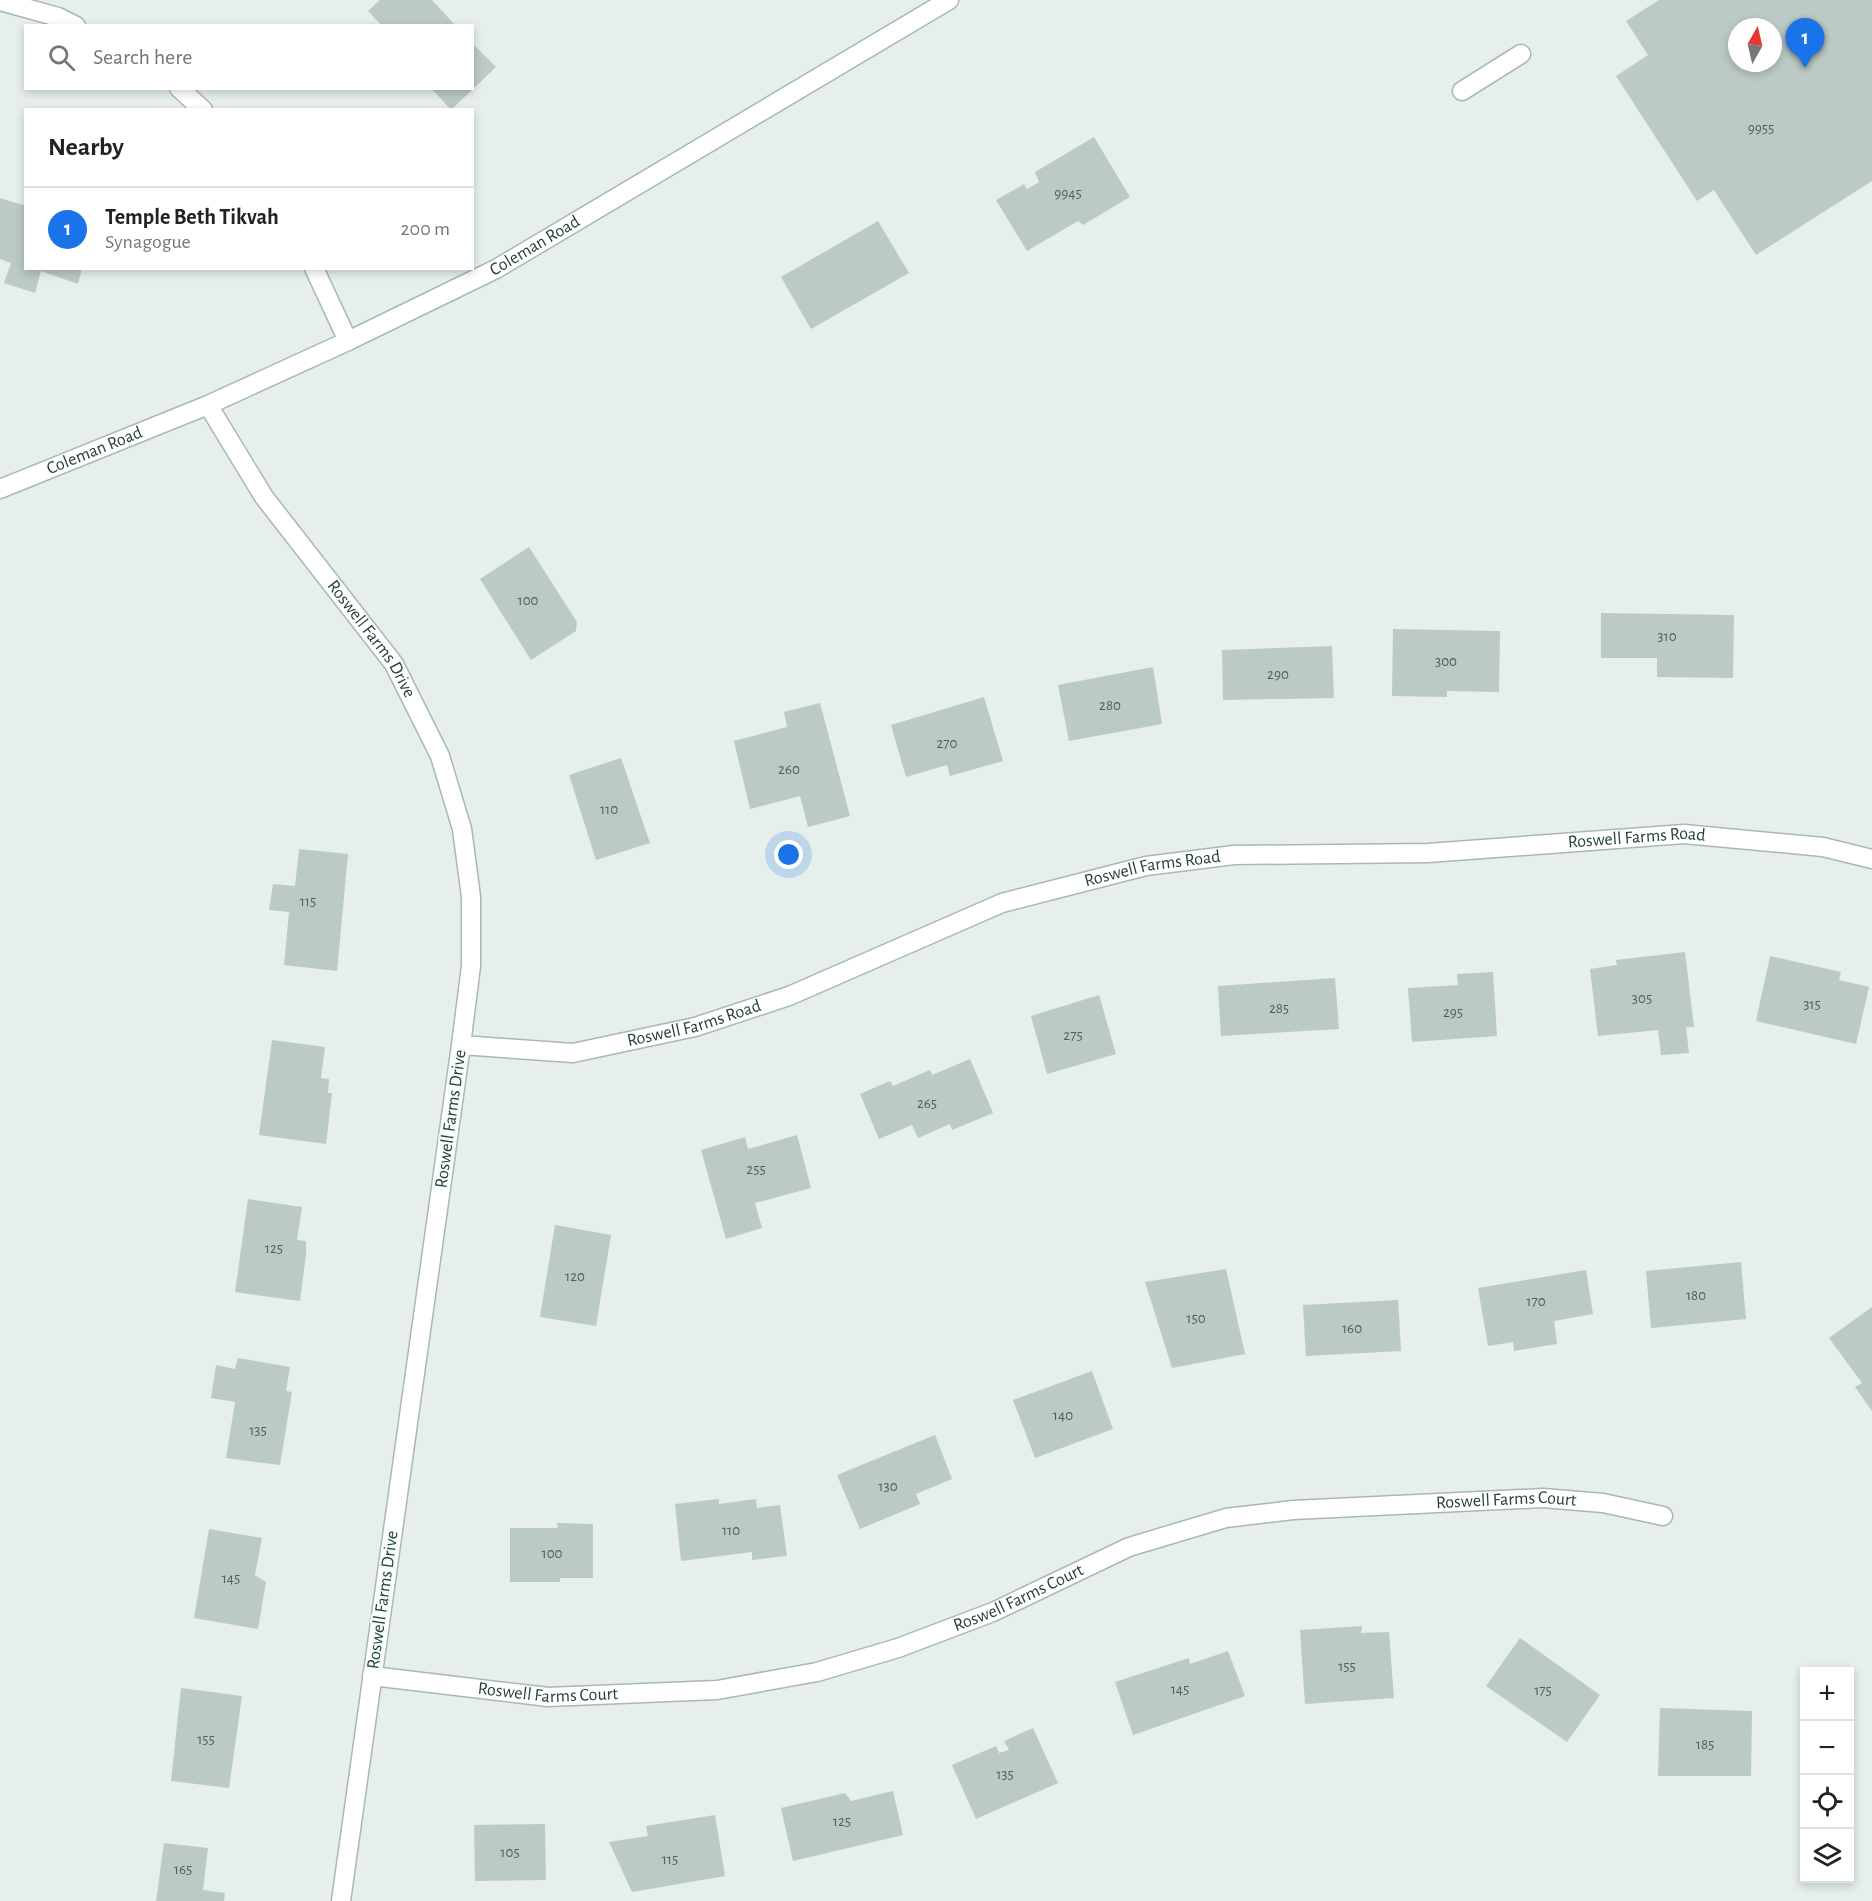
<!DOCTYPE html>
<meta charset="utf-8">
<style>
body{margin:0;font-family:"Alegreya Sans",sans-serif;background:#f6f6f6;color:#222}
.controls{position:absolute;right:18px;bottom:18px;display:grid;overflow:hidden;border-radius:0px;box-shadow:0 3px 9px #0003}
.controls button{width:54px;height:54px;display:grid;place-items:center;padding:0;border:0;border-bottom:2px solid #e0e0e0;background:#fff;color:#222;font:30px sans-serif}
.compass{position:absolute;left:1728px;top:18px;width:54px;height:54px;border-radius:50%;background:#fff;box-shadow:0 3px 9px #0003;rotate:8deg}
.you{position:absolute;left:789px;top:855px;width:21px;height:21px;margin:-15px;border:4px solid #fff;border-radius:50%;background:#1a73e8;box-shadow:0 0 0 9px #1a73e833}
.badge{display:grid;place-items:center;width:39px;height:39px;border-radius:50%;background:#1a73e8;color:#fff;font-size:20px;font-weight:700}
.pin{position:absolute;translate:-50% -50px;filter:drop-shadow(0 2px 3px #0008)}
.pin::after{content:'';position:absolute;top:32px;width:21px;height:18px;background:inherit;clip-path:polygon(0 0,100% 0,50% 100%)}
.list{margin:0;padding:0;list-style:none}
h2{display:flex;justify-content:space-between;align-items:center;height:78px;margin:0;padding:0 24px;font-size:26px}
h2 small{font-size:20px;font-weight:400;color:#767676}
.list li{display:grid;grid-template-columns:39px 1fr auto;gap:18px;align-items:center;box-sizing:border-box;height:84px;padding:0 24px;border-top:2px solid #e0e0e0}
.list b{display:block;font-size:22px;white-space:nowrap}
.list p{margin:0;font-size:20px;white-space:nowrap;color:#767676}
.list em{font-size:20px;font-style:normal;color:#767676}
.icon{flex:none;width:33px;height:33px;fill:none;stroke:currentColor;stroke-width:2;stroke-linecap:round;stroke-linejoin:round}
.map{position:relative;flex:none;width:1872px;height:1901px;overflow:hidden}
.search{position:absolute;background:#fff;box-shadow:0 3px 9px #0003;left:24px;top:24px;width:450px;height:66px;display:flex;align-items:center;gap:15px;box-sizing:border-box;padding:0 21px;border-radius:0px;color:#767676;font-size:22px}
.panel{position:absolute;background:#fff;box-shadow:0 3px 9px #0003;left:24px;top:108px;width:450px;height:162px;border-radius:0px}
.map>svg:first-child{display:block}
</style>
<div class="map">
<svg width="1872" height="1901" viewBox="0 0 1872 1901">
<rect width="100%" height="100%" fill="#e6efeb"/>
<g fill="#bbcac4" fill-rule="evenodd">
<polygon points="380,0 432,0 456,26 382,26 368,11"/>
<path d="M1659 0H1872V181L1756 255 1714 190 1697 201 1616 76 1648 55 1626 21ZM1737 27H1773V63H1737Z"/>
<polygon points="472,43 496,67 451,110 431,88 472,88"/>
<polygon points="1094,137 1130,197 1083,225 1078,221 1027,251 996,200 1024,184 1027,189 1039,182 1035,172"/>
<polygon points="0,198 26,206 26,268 82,268 78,284 41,271 35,293 4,283 11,263 0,259"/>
<polygon points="878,221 909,273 811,329 781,277"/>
<polygon points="529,547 577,622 576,631 531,660 480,579"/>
<polygon points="1601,613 1734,615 1733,678 1657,677 1657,658 1601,658"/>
<polygon points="1393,629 1500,631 1499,692 1447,691 1447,697 1392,696"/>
<polygon points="1332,646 1334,698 1223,700 1222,650"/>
<polygon points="1153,667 1162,724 1069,741 1058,685"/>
<polygon points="984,697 1003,761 950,776 947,765 906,777 891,725"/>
<polygon points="820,703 850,816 808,827 800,796 750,809 734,741 787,727 784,712"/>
<polygon points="621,758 650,843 596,860 569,775"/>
<polygon points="299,849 348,854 337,971 284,965 289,912 269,910 273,884 295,886"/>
<polygon points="1685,952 1694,1027 1686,1027 1689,1053 1661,1055 1658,1030 1598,1036 1590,969 1617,965 1616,960"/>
<polygon points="1770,956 1841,972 1839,980 1869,987 1856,1044 1756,1021"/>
<polygon points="1493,972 1497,1036 1412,1042 1408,988 1458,985 1457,974"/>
<polygon points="1335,978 1339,1029 1221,1036 1218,986"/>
<polygon points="1099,995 1116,1054 1047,1074 1031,1016"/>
<polygon points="272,1040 325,1047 321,1078 329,1079 328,1093 332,1093 326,1144 259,1135"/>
<polygon points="970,1059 993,1113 952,1130 950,1124 918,1138 912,1125 879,1139 860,1094 890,1081 893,1086 930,1070 932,1075"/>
<polygon points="797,1135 811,1188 755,1203 762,1228 726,1239 701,1150 745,1137 748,1149"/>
<polygon points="248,1199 302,1207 297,1240 306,1241 306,1255 300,1301 235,1292"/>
<polygon points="555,1225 611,1235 596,1326 540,1317"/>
<polygon points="1741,1262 1746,1319 1651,1328 1646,1271"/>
<polygon points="1226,1269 1245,1354 1172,1368 1145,1282"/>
<polygon points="1586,1270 1593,1314 1554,1321 1557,1344 1514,1351 1513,1342 1488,1346 1478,1288"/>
<polygon points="1398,1300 1401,1351 1306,1356 1303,1305"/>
<polygon points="1872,1307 1872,1411 1855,1387 1862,1383 1829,1338"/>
<polygon points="238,1358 290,1367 286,1391 292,1392 280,1465 226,1458 235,1402 211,1398 216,1365 235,1369"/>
<polygon points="1092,1371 1113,1429 1035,1458 1013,1400"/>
<polygon points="935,1435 952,1479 916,1494 920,1504 860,1529 837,1475"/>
<polygon points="719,1499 719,1504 756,1499 757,1508 780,1505 787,1556 752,1560 752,1552 681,1561 675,1504"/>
<polygon points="557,1523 593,1524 593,1578 560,1578 560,1582 510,1582 510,1528 558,1528"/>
<polygon points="209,1529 262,1538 255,1575 266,1582 258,1629 194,1618"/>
<polygon points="1362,1626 1361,1633 1389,1632 1394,1698 1305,1704 1300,1630"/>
<polygon points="1520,1638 1600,1695 1567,1742 1486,1686"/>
<polygon points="1228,1651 1245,1696 1133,1735 1115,1682 1189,1658 1190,1664"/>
<polygon points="181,1688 242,1696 229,1788 171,1781"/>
<polygon points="1660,1708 1752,1711 1751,1776 1658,1776"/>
<polygon points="1033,1728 1058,1783 976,1819 952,1765 996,1746 999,1753 1009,1750 1004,1741"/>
<polygon points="893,1791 903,1835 793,1861 781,1808 845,1793 851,1801"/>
<polygon points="715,1815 725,1876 632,1892 609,1842 648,1836 646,1826"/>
<polygon points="545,1824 546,1880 475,1881 474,1825"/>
<polygon points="164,1843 208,1848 203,1890 225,1893 224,1901 156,1901"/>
</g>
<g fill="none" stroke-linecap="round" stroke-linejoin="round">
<g stroke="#a8b8b2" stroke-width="21">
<polyline id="lane" points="1462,91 1521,54"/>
</g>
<g stroke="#a8b8b2" stroke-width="21">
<g id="street">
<polyline points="0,1 58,17 76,26"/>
<polyline points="179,88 203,110"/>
<polyline points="314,268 348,341"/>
<path id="s1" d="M208 405 264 497 394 664 440 756 462 829 471 897V966L461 1045 341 1901"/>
<path id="s2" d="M461 1045 573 1053 695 1027 789 996 1002 903 1146 866 1234 855 1428 853 1684 834 1823 847 1872 859"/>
<path id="s3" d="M372 1676 548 1697 717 1690 817 1672 898 1648 993 1612 1129 1547 1226 1518 1293 1510 1543 1498 1603 1503 1663 1516"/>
</g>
</g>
<g stroke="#a4bbb3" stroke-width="21">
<g id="secondary">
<path id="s4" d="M0 489 208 405 348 341 496 269 949 0"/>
</g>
</g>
<use href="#lane" stroke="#fff" stroke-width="18"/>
<use href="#street" stroke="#fff" stroke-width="18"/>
<use href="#secondary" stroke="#fff" stroke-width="18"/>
</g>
<g text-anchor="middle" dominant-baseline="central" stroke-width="4.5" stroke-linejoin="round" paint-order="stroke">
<g font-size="15" fill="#4a645c">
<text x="1761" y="128">9955</text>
<text x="1068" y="193">9945</text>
<text x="528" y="600">100</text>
<text x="1667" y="636">310</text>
<text x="1446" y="661">300</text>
<text x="1278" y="674">290</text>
<text x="1110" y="705">280</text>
<text x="947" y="743">270</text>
<text x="789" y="769">260</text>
<text x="609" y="809">110</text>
<text x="308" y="901">115</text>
<text x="1642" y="998">305</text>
<text x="1812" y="1004">315</text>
<text x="1279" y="1008">285</text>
<text x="1453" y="1012">295</text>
<text x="1073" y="1035">275</text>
<text x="927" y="1103">265</text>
<text x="756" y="1169">255</text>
<text x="274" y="1248">125</text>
<text x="575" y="1276">120</text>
<text x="1696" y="1295">180</text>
<text x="1536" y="1301">170</text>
<text x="1196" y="1318">150</text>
<text x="1352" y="1328">160</text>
<text x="1063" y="1415">140</text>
<text x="258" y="1430">135</text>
<text x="888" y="1486">130</text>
<text x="731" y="1530">110</text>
<text x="552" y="1553">100</text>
<text x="231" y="1578">145</text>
<text x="1347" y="1666">155</text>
<text x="1180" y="1689">145</text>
<text x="1543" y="1690">175</text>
<text x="206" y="1739">155</text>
<text x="1705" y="1744">185</text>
<text x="1005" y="1774">135</text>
<text x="842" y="1821">125</text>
<text x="510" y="1852">105</text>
<text x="670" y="1859">115</text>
<text x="183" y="1869">165</text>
</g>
<g font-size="18" fill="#24423a" stroke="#f7fbf9">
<text stroke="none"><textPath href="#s4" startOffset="588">Coleman Road</textPath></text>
<text stroke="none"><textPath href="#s4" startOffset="102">Coleman Road</textPath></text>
<text stroke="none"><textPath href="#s1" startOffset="286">Roswell Farms Drive</textPath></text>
<text stroke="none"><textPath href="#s2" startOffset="1209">Roswell Farms Road</textPath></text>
<text stroke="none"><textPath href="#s2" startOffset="723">Roswell Farms Road</textPath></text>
<text stroke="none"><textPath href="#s2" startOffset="237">Roswell Farms Road</textPath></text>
<text transform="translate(451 1119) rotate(-82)">Roswell Farms Drive</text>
<text stroke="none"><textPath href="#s3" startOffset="1167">Roswell Farms Court</textPath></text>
<text stroke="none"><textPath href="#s3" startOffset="663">Roswell Farms Court</textPath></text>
<text transform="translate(383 1600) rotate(-82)">Roswell Farms Drive</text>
<text stroke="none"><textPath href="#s3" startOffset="177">Roswell Farms Court</textPath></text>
</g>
</g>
</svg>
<div class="controls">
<button>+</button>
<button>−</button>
<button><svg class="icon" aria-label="locate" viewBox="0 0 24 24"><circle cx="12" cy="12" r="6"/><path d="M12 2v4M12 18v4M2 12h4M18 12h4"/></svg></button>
<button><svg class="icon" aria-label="layers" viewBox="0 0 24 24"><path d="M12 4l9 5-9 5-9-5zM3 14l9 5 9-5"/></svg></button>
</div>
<svg class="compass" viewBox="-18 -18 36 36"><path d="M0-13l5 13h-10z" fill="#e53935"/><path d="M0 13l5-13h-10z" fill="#767676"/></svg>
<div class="you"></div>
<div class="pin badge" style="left:1805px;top:68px">1</div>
<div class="search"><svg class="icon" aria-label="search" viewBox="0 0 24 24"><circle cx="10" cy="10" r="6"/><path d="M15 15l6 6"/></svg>Search here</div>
<section class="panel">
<h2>Nearby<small></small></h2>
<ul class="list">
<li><span class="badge">1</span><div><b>Temple Beth Tikvah</b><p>Synagogue</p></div><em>200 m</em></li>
</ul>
</section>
</div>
